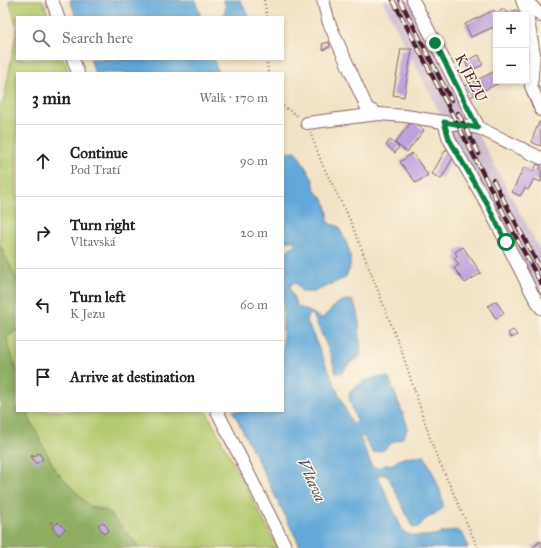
<!DOCTYPE html>
<meta charset="utf-8">
<style>
body{margin:0;font-family:"IM FELL Great Primer",serif;background:#f6f6f6;color:#222}
.controls{position:absolute;right:12px;top:12px;display:grid;overflow:hidden;border-radius:0px;box-shadow:0 2px 6px #0003}
.controls button{width:36px;height:36px;display:grid;place-items:center;padding:0;border:0;border-bottom:1px solid #e0e0e0;background:#fff;color:#222;font:20px sans-serif}
.stop{position:absolute;width:12px;height:12px;margin:-9px;border:3px solid #0b8043;border-radius:50%;background:#fff}
.stop.end{background:#0b8043;border-color:#fff;box-shadow:0 1px 4px #0008}
.list{margin:0;padding:0;list-style:none}
h2{display:flex;justify-content:space-between;align-items:center;height:52px;margin:0;padding:0 16px;font-size:17px}
h2 small{font-size:13px;font-weight:400;color:#767676}
.list li{display:grid;grid-template-columns:26px 1fr auto;gap:12px;align-items:center;box-sizing:border-box;height:72px;padding:0 16px;border-top:1px solid #e0e0e0}
.list b{display:block;font-size:15px;white-space:nowrap}
.list p{margin:0;font-size:13px;white-space:nowrap;color:#767676}
.list em{font-size:13px;font-style:normal;color:#767676}
.icon{flex:none;width:22px;height:22px;fill:none;stroke:currentColor;stroke-width:2;stroke-linecap:round;stroke-linejoin:round}
.map{position:relative;flex:none;width:541px;height:548px;overflow:hidden}
.search{position:absolute;background:#fff;box-shadow:0 2px 6px #0003;left:16px;top:16px;width:268px;height:44px;display:flex;align-items:center;gap:10px;box-sizing:border-box;padding:0 14px;border-radius:0px;color:#767676;font-size:15px}
.panel{position:absolute;background:#fff;box-shadow:0 2px 6px #0003;left:16px;top:72px;width:268px;height:340px;border-radius:0px}
.map>svg:first-child{display:block}
</style>
<div class="map">
<svg width="541" height="548" viewBox="0 0 541 548">
<rect width="100%" height="100%" fill="#fcf5e5"/>
<filter id="ink" filterUnits="userSpaceOnUse"><feTurbulence type="fractalNoise" baseFrequency=".025" numOctaves="2"/><feDisplacementMap in="SourceGraphic" scale="8" xChannelSelector="R" yChannelSelector="G"/><feConvolveMatrix kernelMatrix="1 2 1 2 8 2 1 2 1" color-interpolation-filters="sRGB"/></filter>
<filter id="wash" filterUnits="userSpaceOnUse"><feTurbulence type="fractalNoise" baseFrequency=".012" numOctaves="4" result="noise"/><feDisplacementMap in="SourceGraphic" scale="16" xChannelSelector="R" yChannelSelector="G"/><feGaussianBlur stdDeviation="0.9" result="paint"/><feColorMatrix in="noise" values="0 0 0 0 0 0 0 0 0 0 0 0 0 0 0 0 0 1.4 0 .05"/><feComposite in="paint" operator="in"/></filter>
<g filter="url(#wash)">
<rect width="100%" height="100%" fill="#f1e3c6"/>
<polygon fill="#cebed0" points="382,0 410,0 488,153 541,252 541,302 443,119"/>
<g fill="#b4ca6f" stroke="#7f744d">
<polygon points="9,0 43,0 49,17 17,17 17,27"/>
<polygon points="17,28 17,59 64,59 69,73 17,73 17,281 0,245 0,104 4,100"/>
<polygon points="17,329 17,374 7,338"/>
<polygon points="28,411 206,411 278,548 140,548 107,511 89,506 55,470 30,420"/>
</g>
<polygon fill="#8fae62" stroke="#6c6646" points="0,245 17,281 17,329 7,338 17,374 17,411 28,411 30,420 55,470 89,506 107,511 140,548 0,548"/>
<g fill="#62a9d9" stroke="#566482">
<polygon points="70,0 195,0 201,17 76,17"/>
<polygon points="223,0 240,0 249,17 223,17 226,7"/>
<polygon points="90,59 214,59 218,73 95,73"/>
<path d="M296 151 313 180 315 190 325 201 328 213V221L330 224 338 226C344 237 353 254 350 266 350 270 347 274 345 278L314 292H302L298 286 295 283 291 284 290 288 297 306 313 313 321 319C332 311 338 296 353 301 360 314 361 342 360 356L349 364 342 373H336L330 353 313 315 309 314 306 319 352 424 357 422 349 398 350 391C361 382 373 376 388 377L391 383 408 427 404 437 390 444 384 450 373 453 363 436 360 437 372 467 378 468 385 465 393 464 400 459 412 456 424 455C431 469 444 493 443 508 434 516 426 516 419 527L413 528 389 478 385 475 377 474 403 531C408 535 411 535 418 536 423 536 428 536 433 535 453 532 461 521 468 548H301L233 411H283V271L284 274 287 273 284 256 286 251 296 244 294 241H290L283 242V153Z"/>
</g>
<g id="blocks">
<g fill="#bca1dc">
<polygon points="504,9 507,15 499,15 497,12"/>
<polygon points="494,10 496,15 496,26 471,37 465,24"/>
<polygon points="517,10 519,15 509,15 508,12"/>
<polygon points="329,42 330,47 323,50 322,44"/>
<polygon points="401,49 412,49 404,97 393,95"/>
<polygon points="479,55 483,65 469,71 465,61"/>
<polygon points="493,72 496,81 499,83 470,97 465,86"/>
<polygon points="412,121 424,130 407,152 395,143"/>
<polygon points="539,122 541,123 541,146 531,142"/>
<polygon points="390,140 399,147 395,153 386,145"/>
<polygon points="446,149 455,154 441,179 432,174"/>
<polygon points="412,153 428,175 416,183 400,162"/>
<polygon points="537,164 541,166 541,182 534,179 528,190 525,188 520,196 512,192 524,167 533,172"/>
<polygon points="463,247 481,273 465,283 454,268 459,265 454,258 457,256 455,252"/>
<polygon points="496,301 504,313 496,319 488,306"/>
<polygon points="513,330 517,335 511,338 508,333"/>
<polygon points="39,453 43,459 36,464 31,456 32,455 33,457"/>
<polygon points="52,521 56,525 58,522 65,529 59,535 52,528 54,527 50,523"/>
<polygon points="103,522 109,530 104,534 98,525"/>
<polygon points="541,541 541,548 532,548"/>
</g>
</g>
</g>
<g filter="url(#ink)">
<use href="#blocks" fill-opacity="0" stroke="#846461" stroke-width="1"/>
<g fill="none" stroke-linecap="round" stroke-linejoin="round">
<g stroke="#846461" stroke-width="14">
<g id="street">
<polyline points="52,0 58,17"/>
<polyline points="323,0 329,23 367,108 378,114"/>
<polyline points="413,0 479,128"/>
<polyline points="522,0 526,10 534,54 531,86 541,110"/>
<polyline points="526,0 541,16"/>
<polyline points="73,59 78,73"/>
<polyline points="444,122 449,139 487,204 532,293 541,308"/>
<polyline points="307,123 378,114 406,116 479,128 541,158"/>
<polyline points="217,411 286,548"/>
</g>
</g>
<g stroke="#846461" stroke-width="2" stroke-dasharray="1 3" stroke-linecap="butt">
<polyline points="264,0 267,17"/>
<polyline points="267,59 268,73"/>
<polyline points="283,106 299,117"/>
<polyline points="310,132 322,164 351,222 402,352 434,450 478,548"/>
</g>
<use href="#street" stroke="#fff" stroke-width="12"/>
<g stroke="#4a1f2b" stroke-width="4.5">
<g id="rail">
<polyline points="393,0 518,241 541,283"/>
<polyline points="400,0 451,100"/>
<polyline points="458,113 479,154"/>
<polyline points="493,180 541,270"/>
</g>
</g>
<use href="#rail" stroke="#fcf5e5" stroke-width="3" stroke-dasharray="9" stroke-linecap="butt"/>
</g>
</g>
<g fill="none" stroke-linecap="round" stroke-linejoin="round" filter="url(#ink)">
<polyline stroke="#0b8043" stroke-width="5" points="435,43 478,128 444,122 449,139 487,204 506,242"/>
</g>
<g text-anchor="middle" dominant-baseline="central" stroke-width="3" stroke-linejoin="round" paint-order="stroke">
<g font-size="15" fill="#4a1f2b" stroke="#fcf5e5">
<text transform="translate(471 78) rotate(63)">K JEZU</text>
</g>
<g font-size="16" font-style="italic" fill="#545671" stroke="#fcf5e5">
<text transform="translate(312 480) rotate(65)">Vltava</text>
</g>
</g>
</svg>
<div class="controls">
<button>+</button>
<button>−</button>
</div>
<div class="stop" style="left:506px;top:242px"></div>
<div class="stop end" style="left:435px;top:43px"></div>
<div class="search"><svg class="icon" aria-label="search" viewBox="0 0 24 24"><circle cx="10" cy="10" r="6"/><path d="M15 15l6 6"/></svg>Search here</div>
<section class="panel">
<h2>3 min<small>Walk · 170 m</small></h2>
<ul class="list">
<li><svg class="icon" aria-label="ahead" viewBox="0 0 24 24"><path d="M12 20V5M6 11l6-6 6 6"/></svg><div><b>Continue</b><p>Pod Tratí</p></div><em>90 m</em></li>
<li><svg class="icon" aria-label="right" viewBox="0 0 24 24"><path d="M7 20v-9h11M14 6l5 5-5 5"/></svg><div><b>Turn right</b><p>Vltavská</p></div><em>20 m</em></li>
<li><svg class="icon" aria-label="left" viewBox="0 0 24 24"><path d="M17 20v-9H6M10 6l-5 5 5 5"/></svg><div><b>Turn left</b><p>K Jezu</p></div><em>60 m</em></li>
<li><svg class="icon" aria-label="arrive" viewBox="0 0 24 24"><path d="M6 21V4h12l-3 4 3 4H6"/></svg><div><b>Arrive at destination</b></div></li>
</ul>
</section>
</div>
